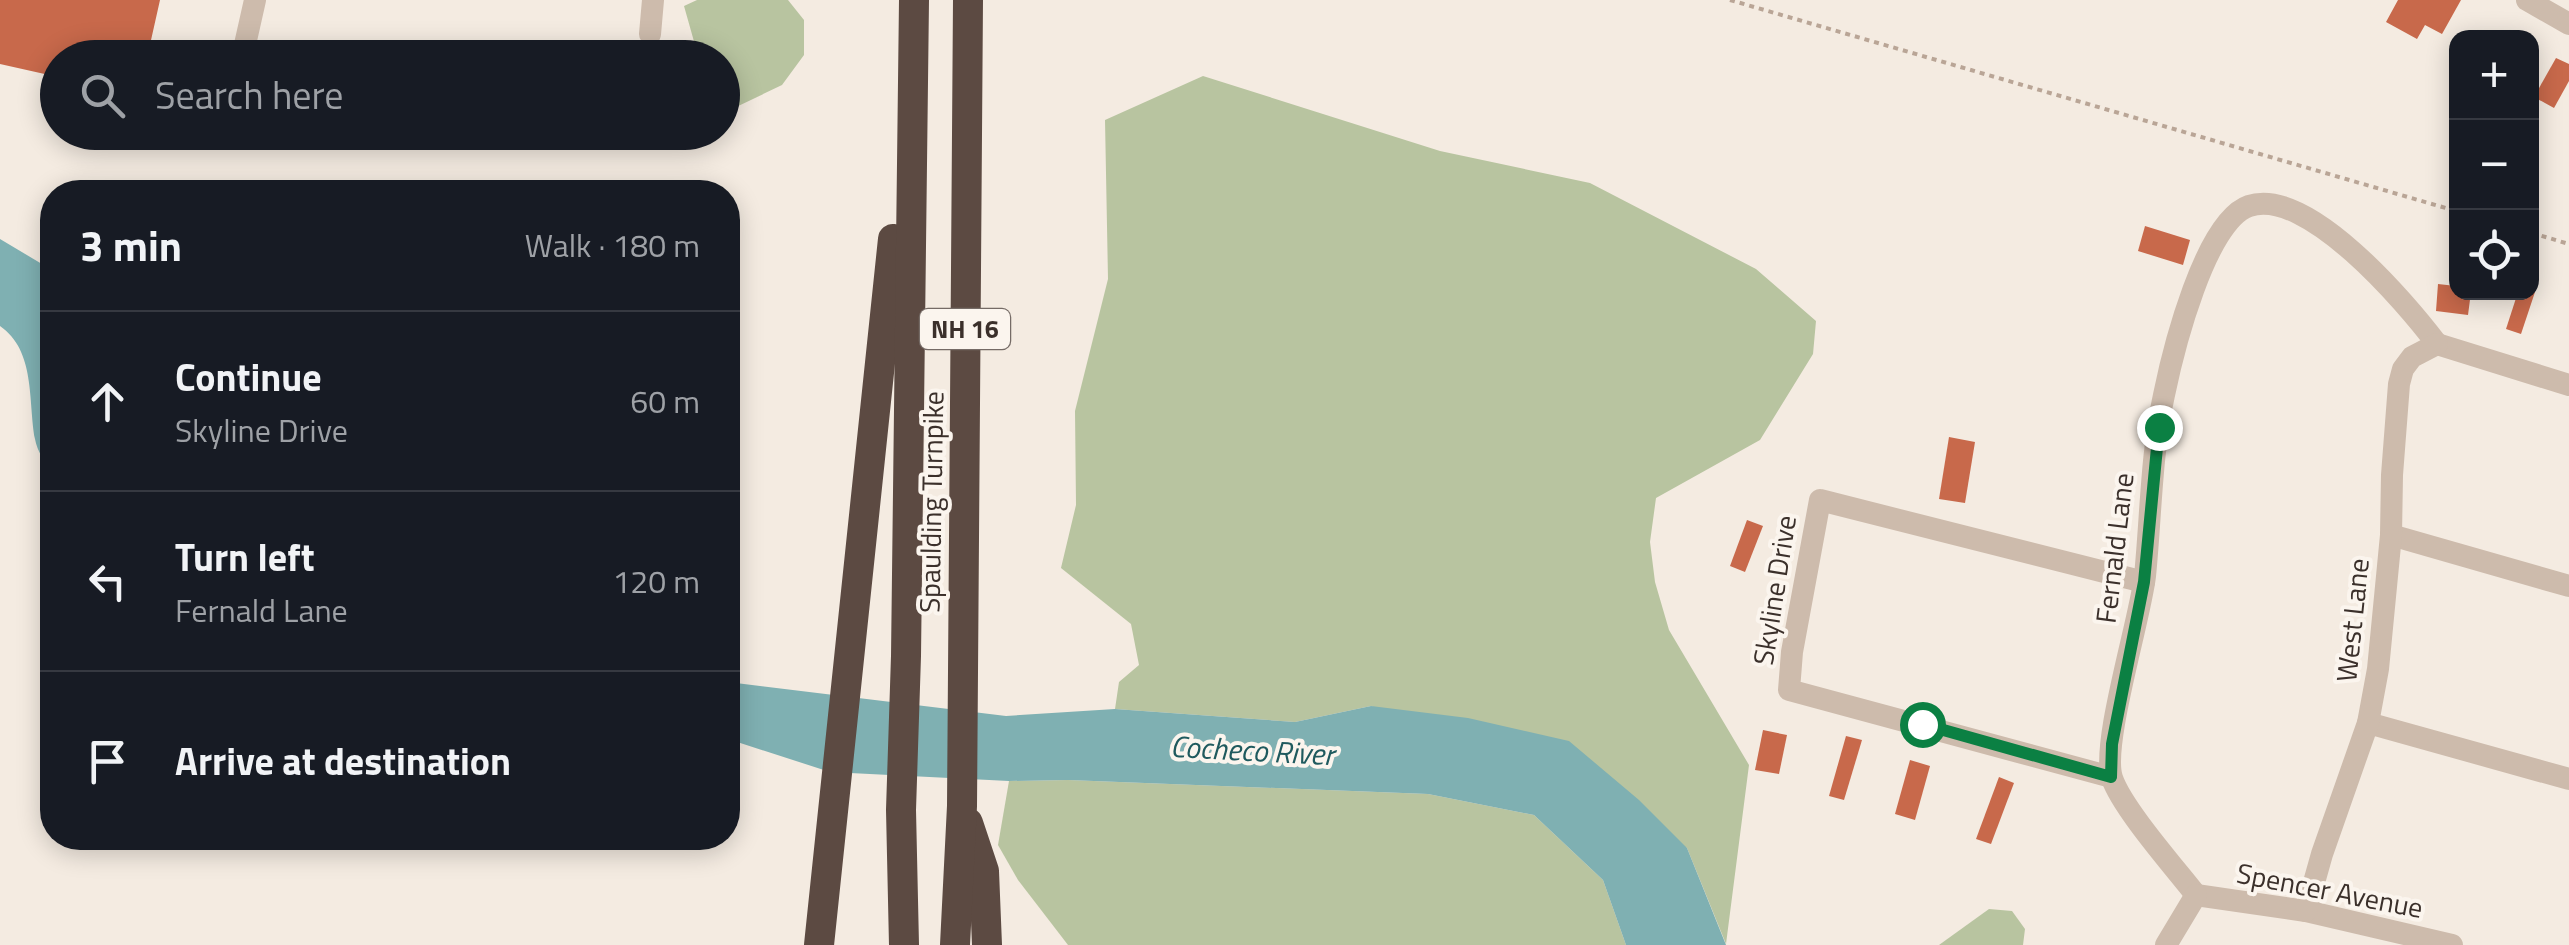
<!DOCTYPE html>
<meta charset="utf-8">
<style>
body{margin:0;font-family:"Titillium Web",sans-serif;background:#20242c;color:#f1f3f6}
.controls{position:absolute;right:30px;top:30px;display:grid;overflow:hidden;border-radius:20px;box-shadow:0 5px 25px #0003}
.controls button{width:90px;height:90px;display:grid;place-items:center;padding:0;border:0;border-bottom:2px solid #363941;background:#171b24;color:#f1f3f6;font:50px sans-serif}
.stop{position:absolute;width:30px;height:30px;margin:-22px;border:8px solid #0b8043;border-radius:50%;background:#fff}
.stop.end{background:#0b8043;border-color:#fff;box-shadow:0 2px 10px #0008}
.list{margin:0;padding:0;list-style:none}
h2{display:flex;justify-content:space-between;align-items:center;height:130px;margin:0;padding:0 40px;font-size:42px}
h2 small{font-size:32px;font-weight:400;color:#9ea1a6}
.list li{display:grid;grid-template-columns:65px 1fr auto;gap:30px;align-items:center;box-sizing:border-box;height:180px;padding:0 40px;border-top:2px solid #363941}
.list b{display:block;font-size:38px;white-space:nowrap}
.list p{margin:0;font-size:32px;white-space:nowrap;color:#9ea1a6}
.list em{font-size:32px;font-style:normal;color:#9ea1a6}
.icon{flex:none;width:55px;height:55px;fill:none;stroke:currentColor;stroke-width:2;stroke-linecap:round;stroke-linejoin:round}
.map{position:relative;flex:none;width:2569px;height:945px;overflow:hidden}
.search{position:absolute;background:#171b24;box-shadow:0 5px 25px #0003;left:40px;top:40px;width:700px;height:110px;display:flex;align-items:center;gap:25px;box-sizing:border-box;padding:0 35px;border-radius:55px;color:#9ea1a6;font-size:38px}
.panel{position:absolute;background:#171b24;box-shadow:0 5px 25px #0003;left:40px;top:180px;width:700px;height:670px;border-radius:40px}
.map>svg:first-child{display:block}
</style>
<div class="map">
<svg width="2569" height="945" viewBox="0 0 2569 945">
<rect width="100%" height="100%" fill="#f4ebe1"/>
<g fill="#b8c4a0">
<polygon points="697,0 788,0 804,20 804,55 782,85 732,109 723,107 722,58 694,57 695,45 684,6"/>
<polygon points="1203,76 1440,151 1590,183 1756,269 1816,321 1813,354 1760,440 1656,498 1650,542 1655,582 1669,630 1749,765 1726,944 1687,848 1371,706 1295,722 1115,709 1119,682 1139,665 1131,624 1061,568 1076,505 1075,411 1108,279 1105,120"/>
<polygon points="1068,780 1428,794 1534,815 1603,880 1626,945 1068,945 1018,880 998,845 1009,781"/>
<polygon points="1989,909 2012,911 2025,929 2023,945 1939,945"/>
</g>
<g fill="#7fb0b2">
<path d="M0 239 52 270V475C46 464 37 451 35 439 28 401 36 351 0 326Z"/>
<polygon points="728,682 1006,716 1115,709 1295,722 1371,706 1468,718 1569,741 1639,800 1687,848 1726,945 1626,945 1603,880 1534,815 1428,794 1068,780 1009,781 830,772 728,739"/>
</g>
<g fill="#c8694b">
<polygon points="0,0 160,0 147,58 58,58 58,77 0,64"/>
<polygon points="2398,0 2461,0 2442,34 2425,25 2417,39 2386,22"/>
<polygon points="2556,58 2569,64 2569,81 2554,108 2534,97"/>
<polygon points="2145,226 2190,240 2183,265 2138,251"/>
<polygon points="2438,284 2456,286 2456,292 2471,292 2468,315 2436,311"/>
<polygon points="2518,292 2535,292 2521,334 2506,329"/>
<polygon points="1949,437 1975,442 1965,503 1939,499"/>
<polygon points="1747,520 1763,526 1745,572 1730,566"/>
<polygon points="1763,730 1787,735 1779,774 1755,770"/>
<polygon points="1846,736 1862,740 1844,800 1829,796"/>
<polygon points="1910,760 1930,766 1915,820 1895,814"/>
<polygon points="1999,777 2014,783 1991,844 1976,839"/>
</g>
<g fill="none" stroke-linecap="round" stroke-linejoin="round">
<g stroke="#b9a596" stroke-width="4" stroke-dasharray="5 5" stroke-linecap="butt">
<polyline points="1730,0 2456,211"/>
<polyline points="2532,233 2569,244"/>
</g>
<g stroke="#cdbbac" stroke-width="22">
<polyline points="2527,0 2569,24"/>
<polyline points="650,34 653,0"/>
<polyline points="242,58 255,0"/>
<polyline points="2437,344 2569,385"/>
<polyline points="2391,535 2569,586"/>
<polyline points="2368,723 2569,779"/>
<polyline points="2111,777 1789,690 1792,652 1820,500 2144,582"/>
<path d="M2196 895C2175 868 2122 808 2112 778 2101 744 2140 620 2145 576 2151 516 2151 454 2164 395 2173 351 2205 221 2249 206 2307 186 2406 303 2437 344"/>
<polyline points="2196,895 2306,911 2452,945"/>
<polyline points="2306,911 2322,854 2368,723 2378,669 2391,535 2392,475 2399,384 2403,369 2412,357 2437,344"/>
<polyline points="2166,945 2196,895"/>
</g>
<g stroke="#5c4a42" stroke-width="30">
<polyline points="968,823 984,871 987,945"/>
<polyline points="819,945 893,239"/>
<polyline points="904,945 901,810 906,656 914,0"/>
<polyline points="955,945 962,806 968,0"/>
</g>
</g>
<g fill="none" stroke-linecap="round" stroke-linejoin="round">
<polyline stroke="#0b8043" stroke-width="12" points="1922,724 2111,777 2112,744 2144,582 2159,427"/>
</g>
<g text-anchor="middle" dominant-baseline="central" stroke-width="8" stroke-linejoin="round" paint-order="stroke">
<rect fill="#fbf5ee" stroke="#756b66" stroke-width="2.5" x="920" y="309" width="90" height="40" rx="8"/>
<g font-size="25" font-weight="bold" fill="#3b302b">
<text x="965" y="329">NH 16</text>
</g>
<g font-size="28" fill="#3b302b" stroke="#fbf5ee">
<text transform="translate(931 502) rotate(-89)">Spaulding Turnpike</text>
<text transform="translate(2114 548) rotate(-83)">Fernald Lane</text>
<text transform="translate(1774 590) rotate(-81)">Skyline Drive</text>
<text transform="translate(2352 620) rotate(-84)">West Lane</text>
<text transform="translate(2330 890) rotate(11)">Spencer Avenue</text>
</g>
<g font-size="30" font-style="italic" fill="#1f5a5e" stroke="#fbf5ee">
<text transform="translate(1252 750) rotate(3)">Cocheco River</text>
</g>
</g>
</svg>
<div class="controls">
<button>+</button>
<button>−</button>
<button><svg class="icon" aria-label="locate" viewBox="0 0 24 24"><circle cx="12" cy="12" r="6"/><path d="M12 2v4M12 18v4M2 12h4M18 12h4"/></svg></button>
</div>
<div class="stop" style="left:1922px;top:724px"></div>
<div class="stop end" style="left:2159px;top:427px"></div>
<div class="search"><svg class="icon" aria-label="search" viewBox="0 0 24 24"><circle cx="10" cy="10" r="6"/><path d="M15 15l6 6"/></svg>Search here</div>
<section class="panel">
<h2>3 min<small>Walk · 180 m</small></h2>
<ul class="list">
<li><svg class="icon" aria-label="ahead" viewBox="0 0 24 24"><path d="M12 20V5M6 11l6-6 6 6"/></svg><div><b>Continue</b><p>Skyline Drive</p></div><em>60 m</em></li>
<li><svg class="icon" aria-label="left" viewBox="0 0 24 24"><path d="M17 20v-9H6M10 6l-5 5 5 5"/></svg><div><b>Turn left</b><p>Fernald Lane</p></div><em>120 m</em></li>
<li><svg class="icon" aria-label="arrive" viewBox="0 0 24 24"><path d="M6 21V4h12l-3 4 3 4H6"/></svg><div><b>Arrive at destination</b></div></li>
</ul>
</section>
</div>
